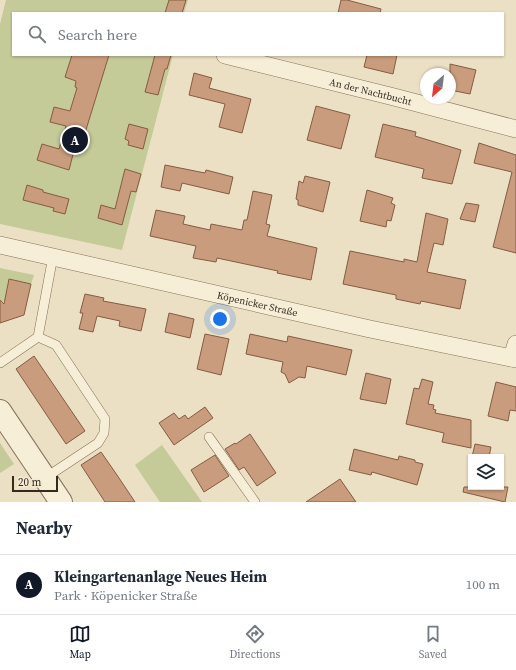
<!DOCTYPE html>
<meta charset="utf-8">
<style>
body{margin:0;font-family:"Source Serif 4",serif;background:#f6f6f7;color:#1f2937}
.controls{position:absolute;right:12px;bottom:12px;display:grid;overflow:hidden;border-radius:0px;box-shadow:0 1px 3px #0004}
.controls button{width:36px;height:36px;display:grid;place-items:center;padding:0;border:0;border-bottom:1px solid #e0e1e3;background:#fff;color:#1f2937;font:20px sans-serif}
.compass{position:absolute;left:420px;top:68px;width:36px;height:36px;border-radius:50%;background:#fff;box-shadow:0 1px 3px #0004;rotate:208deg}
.scale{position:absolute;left:12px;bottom:10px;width:46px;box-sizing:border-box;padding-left:4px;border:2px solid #362a1f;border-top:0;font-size:11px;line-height:14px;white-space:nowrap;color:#362a1f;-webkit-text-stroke:3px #f4ead3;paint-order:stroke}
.you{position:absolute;left:220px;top:319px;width:14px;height:14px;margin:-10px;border:3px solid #fff;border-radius:50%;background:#1a73e8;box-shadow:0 0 0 6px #1a73e833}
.badge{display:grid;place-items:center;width:26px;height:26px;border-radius:50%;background:#111827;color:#fff;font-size:13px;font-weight:700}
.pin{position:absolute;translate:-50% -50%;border:2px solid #fff;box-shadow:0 1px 4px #0006}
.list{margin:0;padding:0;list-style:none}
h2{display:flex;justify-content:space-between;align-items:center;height:52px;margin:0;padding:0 16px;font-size:17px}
h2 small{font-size:13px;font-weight:400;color:#747a83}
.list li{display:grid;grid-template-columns:26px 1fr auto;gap:12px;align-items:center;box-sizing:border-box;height:60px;padding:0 16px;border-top:1px solid #e0e1e3}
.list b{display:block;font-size:15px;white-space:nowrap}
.list p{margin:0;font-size:13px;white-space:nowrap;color:#747a83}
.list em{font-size:13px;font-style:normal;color:#747a83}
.icon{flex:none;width:22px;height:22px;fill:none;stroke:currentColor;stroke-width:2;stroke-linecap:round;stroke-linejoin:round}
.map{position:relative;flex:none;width:516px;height:502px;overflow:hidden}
.search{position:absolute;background:#fff;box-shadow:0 1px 3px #0004;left:12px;right:12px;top:12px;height:44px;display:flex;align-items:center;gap:10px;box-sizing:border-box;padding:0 14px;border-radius:0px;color:#747a83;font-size:15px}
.sheet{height:112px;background:#fff}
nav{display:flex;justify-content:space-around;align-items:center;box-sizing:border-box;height:56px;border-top:1px solid #e0e1e3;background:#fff;font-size:11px;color:#747a83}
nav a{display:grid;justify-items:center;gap:2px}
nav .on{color:#111827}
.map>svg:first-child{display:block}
</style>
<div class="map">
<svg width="516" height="502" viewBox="0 0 516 502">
<rect width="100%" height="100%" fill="#ece0c4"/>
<g fill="#c4ca98">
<polygon points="6,0 188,0 184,13 13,13 13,55 173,55 122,250 0,224 0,24"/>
<polygon points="0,268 34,275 31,284 9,279 6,292 9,295 7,300 2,302 0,300"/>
<polygon points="0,443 14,464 0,473"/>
<polygon points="162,445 202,502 160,502 135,465"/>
</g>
<g fill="#c89c7c" stroke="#845c42">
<polygon points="169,0 186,0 182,13 165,13"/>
<polygon points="341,0 347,0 381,9 380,13 338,13"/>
<polygon points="72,55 109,55 85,133 79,131 69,170 37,160 42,144 59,149 66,126 50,122 54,107 70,111 77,88 75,87 76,81 65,77"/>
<polygon points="155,55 171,55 167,69 165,69 158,95 145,92"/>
<polygon points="367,55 397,55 393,74 364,67"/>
<polygon points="450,64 476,70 470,94 450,90"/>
<polygon points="194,73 212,78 209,88 251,99 242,133 219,127 225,104 189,95"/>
<polygon points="316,106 350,115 341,149 307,140"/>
<polygon points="129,124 148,129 143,149 128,145 129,141 125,139"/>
<polygon points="383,124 416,132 415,136 461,150 452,184 422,178 424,169 375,157"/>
<polygon points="479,143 516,155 516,253 493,247 512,172 474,163"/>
<polygon points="165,165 205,173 206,170 233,177 229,194 182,183 180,191 161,187"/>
<polygon points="125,169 141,174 136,192 131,191 122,225 98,218 101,205 115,209"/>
<polygon points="305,176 330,182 323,212 298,205 298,200 296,199 299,181 303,183"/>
<polygon points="27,185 43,190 43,192 69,199 65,214 53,211 54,208 23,200"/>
<polygon points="367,190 393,198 391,203 395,205 391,221 387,220 386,227 360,221"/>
<polygon points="253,191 272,195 266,224 270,225 267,236 317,248 311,280 277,273 278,271 217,258 216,262 193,258 196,246 150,236 156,210 185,216 183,224 210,230 211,224 242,230 244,220 247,220"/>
<polygon points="466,203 479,205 475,222 460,219"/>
<polygon points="426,213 448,219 443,245 434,243 427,272 466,280 460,309 421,301 420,304 396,299 396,295 343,284 350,251 404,262 404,259 417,262"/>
<polygon points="9,279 31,284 24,315 0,323 0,300 4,304"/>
<polygon points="85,294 104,298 103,301 146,309 141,331 119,326 120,321 97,316 93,332 79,329 83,313 80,313"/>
<polygon points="169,313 194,319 190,338 165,332"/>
<polygon points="205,334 229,339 221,375 197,369"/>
<polygon points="250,334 287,342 288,336 352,350 346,375 307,366 305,378 299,377 289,383 285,374 281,372 283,362 246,354"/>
<polygon points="34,356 85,431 66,444 16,369"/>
<polygon points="366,373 391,379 386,404 360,399"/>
<polygon points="422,379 433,382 428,404 434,405 433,409 436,410 435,413 471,420 471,448 442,442 444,433 406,424 414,388 419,389"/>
<polygon points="496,382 516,387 516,411 510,410 508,421 488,416"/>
<polygon points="205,407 213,418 174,445 159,423 174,413 179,419 185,415 188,419"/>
<polygon points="250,434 276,473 257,486 244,467 239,470 225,449 235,443 236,444"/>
<polygon points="475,444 491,447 489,457 472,457"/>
<polygon points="354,449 398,460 399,456 415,460 415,462 423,464 417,485 372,472 371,475 349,470"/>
<polygon points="101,452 117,475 135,502 105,502 81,465"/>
<polygon points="215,455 229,476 204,492 191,470"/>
<polygon points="340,479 356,502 306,502"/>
<polygon points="464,487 508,487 505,502 463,492"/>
</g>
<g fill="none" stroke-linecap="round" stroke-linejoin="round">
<g stroke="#86725b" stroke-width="10">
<g id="service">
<polyline points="38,337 56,345 105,419 104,433 98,443 45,478"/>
<polyline points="0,363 38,337 53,256"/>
<polyline points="209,437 255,502"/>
</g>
</g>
<g stroke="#86725b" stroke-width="18">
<g id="minor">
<path id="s1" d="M225 55 394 97 516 129"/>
<path id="s2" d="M0 245 370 329 516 359"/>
<polyline points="512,358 516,344"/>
</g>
</g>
<g stroke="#86725b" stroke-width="24">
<polyline id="tertiary" points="0,411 61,502"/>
</g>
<use href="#service" stroke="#f7eed7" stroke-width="9"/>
<use href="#minor" stroke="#f7eed7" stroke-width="17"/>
<use href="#tertiary" stroke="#f7eed7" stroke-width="22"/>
</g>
<g text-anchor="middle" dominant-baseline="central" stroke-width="3" stroke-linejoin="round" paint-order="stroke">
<g font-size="10" fill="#362a1f" stroke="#f4ead3">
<text stroke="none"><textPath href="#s1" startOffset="150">An der Nachtbucht</textPath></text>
<text stroke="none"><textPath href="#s2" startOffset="264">Köpenicker Straße</textPath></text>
</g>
</g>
</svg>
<div class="controls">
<button><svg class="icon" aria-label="layers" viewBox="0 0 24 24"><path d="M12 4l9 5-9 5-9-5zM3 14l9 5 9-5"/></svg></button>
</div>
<svg class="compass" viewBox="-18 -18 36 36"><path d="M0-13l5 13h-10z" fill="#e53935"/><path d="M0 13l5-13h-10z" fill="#747a83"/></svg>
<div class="scale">20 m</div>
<div class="you"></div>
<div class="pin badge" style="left:75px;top:140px">A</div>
<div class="search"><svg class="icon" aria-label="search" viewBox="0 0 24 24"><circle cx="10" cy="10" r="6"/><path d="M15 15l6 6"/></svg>Search here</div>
</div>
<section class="sheet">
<h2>Nearby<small></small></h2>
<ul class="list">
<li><span class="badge">A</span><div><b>Kleingartenanlage Neues Heim</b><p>Park · Köpenicker Straße</p></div><em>100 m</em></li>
</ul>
</section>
<nav>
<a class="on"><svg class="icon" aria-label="map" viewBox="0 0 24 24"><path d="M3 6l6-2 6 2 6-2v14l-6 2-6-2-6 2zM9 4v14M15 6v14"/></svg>Map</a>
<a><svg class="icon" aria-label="directions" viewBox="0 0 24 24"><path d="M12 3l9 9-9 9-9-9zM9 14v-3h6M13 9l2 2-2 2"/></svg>Directions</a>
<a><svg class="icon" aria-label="saved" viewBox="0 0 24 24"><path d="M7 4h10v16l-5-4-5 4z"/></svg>Saved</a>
</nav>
